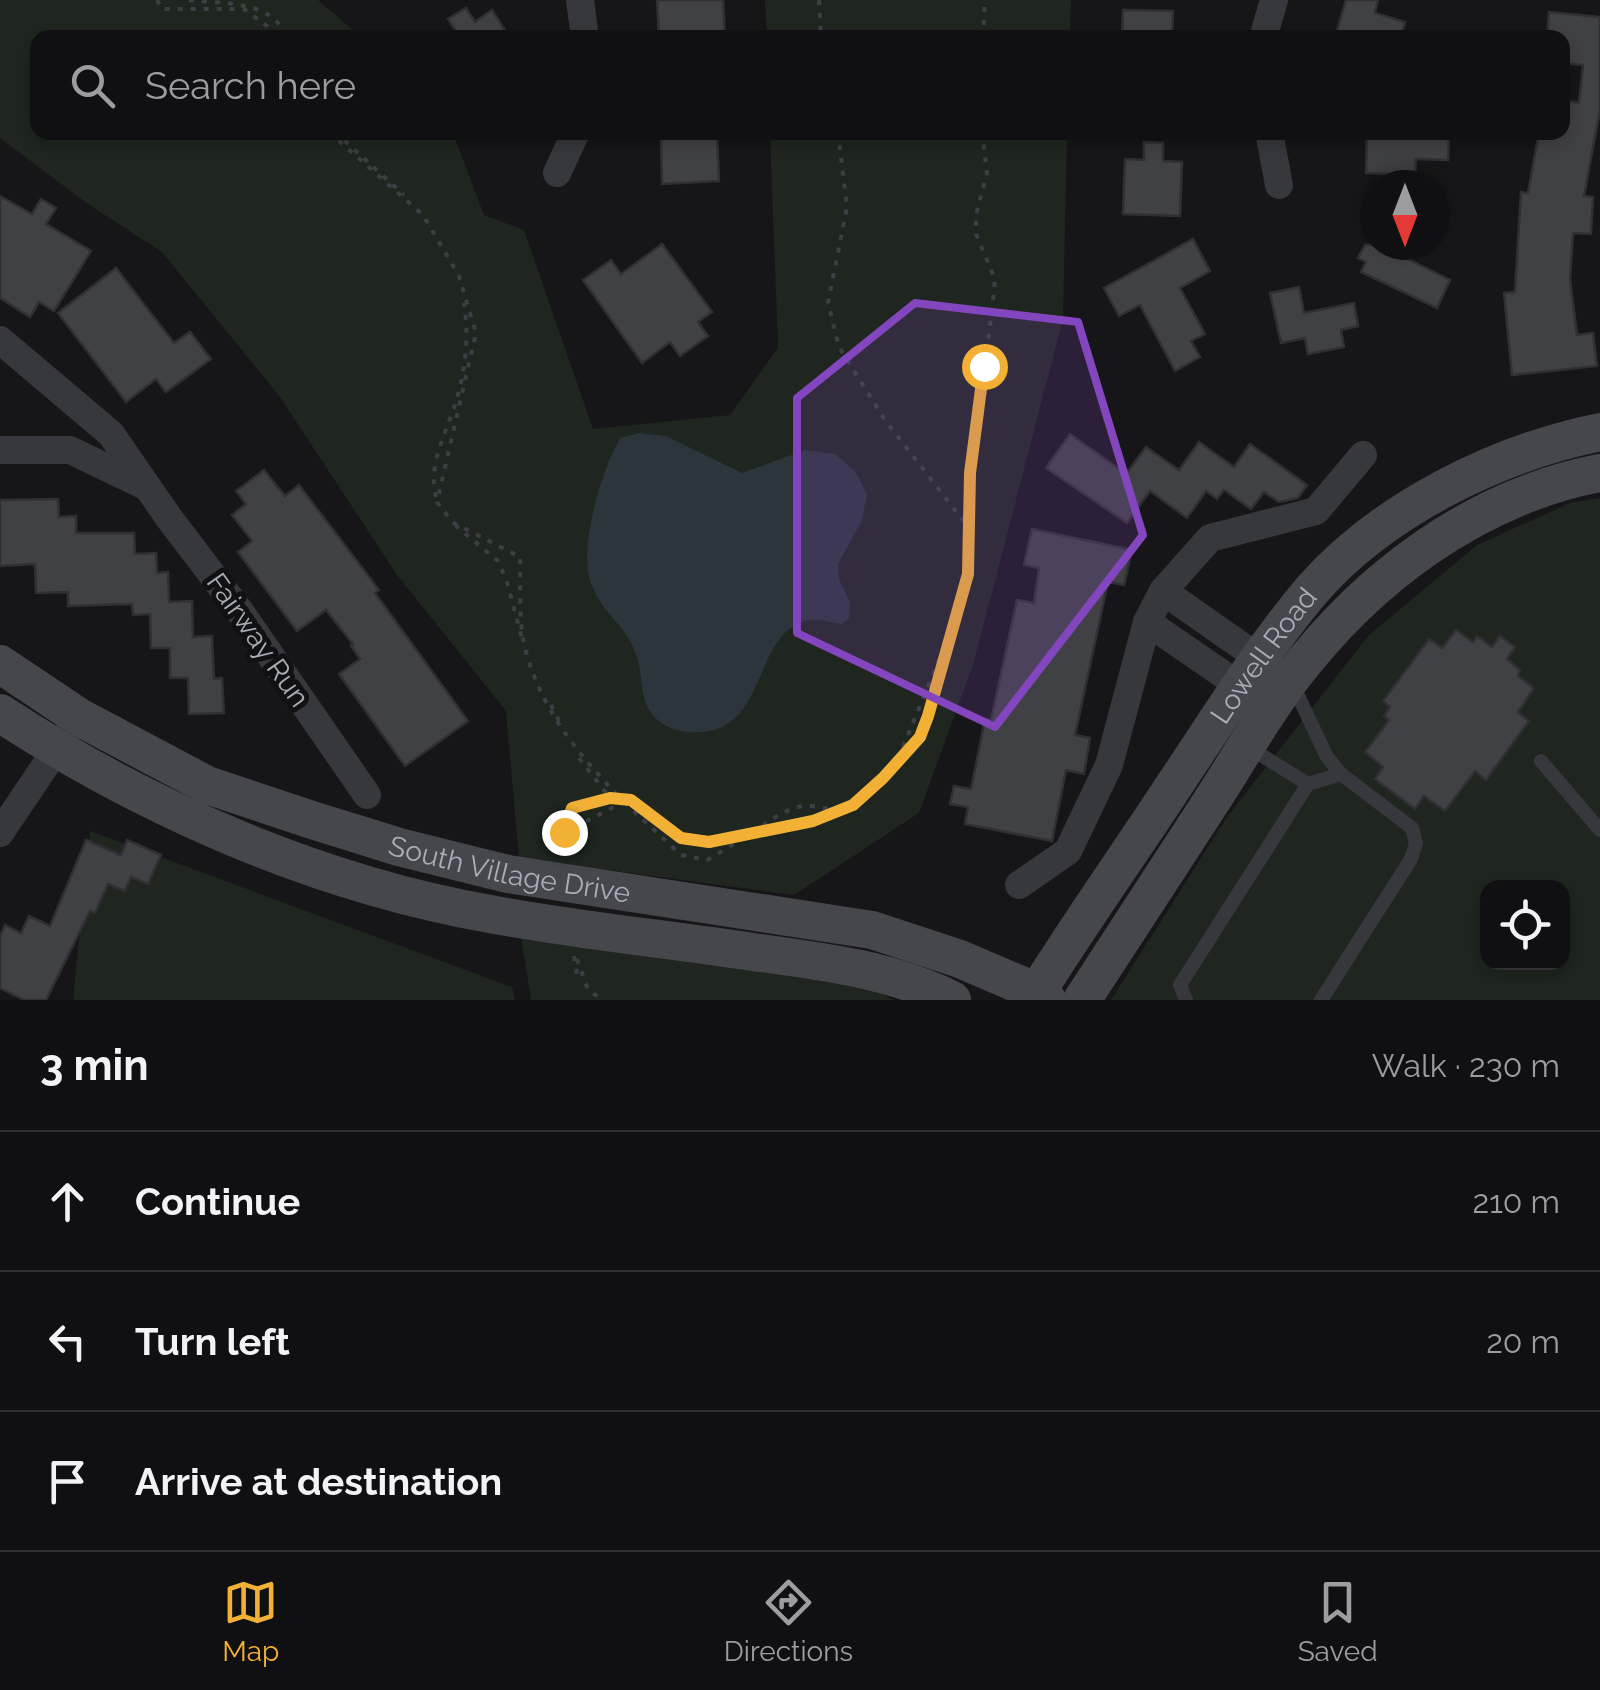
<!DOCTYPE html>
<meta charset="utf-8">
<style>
body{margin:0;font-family:Raleway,sans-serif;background:#1e1e20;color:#f1f3f6}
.controls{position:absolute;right:30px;bottom:30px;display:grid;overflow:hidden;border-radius:20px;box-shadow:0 5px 15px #0003}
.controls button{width:90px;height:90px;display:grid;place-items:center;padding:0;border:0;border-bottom:2px solid #303032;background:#101012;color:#f1f3f6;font:50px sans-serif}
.compass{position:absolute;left:1360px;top:170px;width:90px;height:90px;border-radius:50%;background:#101012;box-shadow:0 5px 15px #0003;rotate:180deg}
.stop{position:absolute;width:30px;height:30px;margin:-22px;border:8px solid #f2b134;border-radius:50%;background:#fff}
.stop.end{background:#f2b134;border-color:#fff;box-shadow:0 2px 10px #0008}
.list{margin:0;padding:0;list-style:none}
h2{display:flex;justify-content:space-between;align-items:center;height:130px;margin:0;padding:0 40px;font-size:42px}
h2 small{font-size:32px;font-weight:400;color:#9c9d9f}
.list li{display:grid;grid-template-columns:65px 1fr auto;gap:30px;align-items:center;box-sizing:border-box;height:140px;padding:0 40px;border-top:2px solid #303032}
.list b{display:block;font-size:38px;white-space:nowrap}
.list em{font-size:32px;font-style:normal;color:#9c9d9f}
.icon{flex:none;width:55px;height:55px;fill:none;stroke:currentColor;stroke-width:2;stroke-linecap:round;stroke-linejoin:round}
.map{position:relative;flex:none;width:1600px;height:1000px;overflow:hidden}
.search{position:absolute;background:#101012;box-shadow:0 5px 15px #0003;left:30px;right:30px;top:30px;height:110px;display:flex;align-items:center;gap:25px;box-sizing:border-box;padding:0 35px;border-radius:20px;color:#9c9d9f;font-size:38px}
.sheet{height:550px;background:#101012}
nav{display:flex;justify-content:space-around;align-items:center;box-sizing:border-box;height:140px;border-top:2px solid #303032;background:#101012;font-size:28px;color:#9c9d9f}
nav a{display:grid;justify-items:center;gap:5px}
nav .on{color:#f2b134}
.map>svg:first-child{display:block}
</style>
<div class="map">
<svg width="1600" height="1000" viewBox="0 0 1600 1000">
<rect width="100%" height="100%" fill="#161618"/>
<g fill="#1e261f" fill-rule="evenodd">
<polygon points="0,0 318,0 361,37 38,38 38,132 453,133 484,215 524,230 593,429 730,415 778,348 770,133 1067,133 1063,319 974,662 919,813 794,895 519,858 506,711 397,575 280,397 162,252 88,204 0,138"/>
<polygon points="765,0 1071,0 1070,37 767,37"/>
<path d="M1600 498V1000H1111L1227 817 1368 636 1477 545 1570 503ZM1488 888H1562V962H1488Z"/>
<polygon points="90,831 512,987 515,1000 73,1000"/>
<polygon points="521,936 868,987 894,1000 531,1000"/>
</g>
<path fill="#2c353c" d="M639 433 666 436 742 473 805 450 835 454 855 471 867 494 862 520 838 564 839 579 850 603 849 618 842 624C833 623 821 619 812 620 755 626 768 721 709 731 684 736 654 728 645 701 640 685 642 666 634 649 621 619 594 608 588 571 583 534 602 470 620 438Z"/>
<g fill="#404145" stroke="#303034" stroke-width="2.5">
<polygon points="657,0 723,0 725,38 659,38"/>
<polygon points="1346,0 1378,0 1375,13 1405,22 1400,38 1335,38"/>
<polygon points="466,8 475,22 492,10 510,38 450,38 457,33 448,19"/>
<polygon points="1123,10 1173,11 1172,38 1122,38"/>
<polygon points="1549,12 1600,17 1600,109 1584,196 1593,197 1591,234 1573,233 1570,279 1577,335 1593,333 1597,366 1512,375 1504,293 1515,292 1521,192 1528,193 1539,132 1562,132 1562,100 1579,103 1583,65 1562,63 1562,38 1547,38"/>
<polygon points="661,132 717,132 719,181 662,184"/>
<polygon points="1367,132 1449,132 1448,160 1416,159 1415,175 1366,173"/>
<polygon points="1144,142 1163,143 1163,161 1182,162 1180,216 1123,214 1125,159 1144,160"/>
<polygon points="0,196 32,214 41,199 56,208 46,224 91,251 54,311 39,302 30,317 0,298"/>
<polygon points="1193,239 1210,271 1180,288 1205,334 1191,341 1200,357 1175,371 1140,305 1119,316 1104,288"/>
<polygon points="662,244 712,312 698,322 708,336 680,356 670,342 642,363 583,280 611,260 621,274"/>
<polygon points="1365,245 1415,245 1408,259 1450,280 1437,308 1361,272 1366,262 1358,258"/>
<polygon points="116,268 174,343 190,332 211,359 166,392 156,379 126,402 58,313"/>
<polygon points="1299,287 1304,313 1354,303 1358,326 1341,330 1344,347 1308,354 1305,338 1281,343 1270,293"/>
<polygon points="1070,434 1126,474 1146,447 1179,470 1199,442 1234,467 1250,444 1307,485 1298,498 1279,502 1264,492 1251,509 1224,490 1217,499 1206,491 1187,518 1150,491 1127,523 1046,468"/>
<polygon points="264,470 285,496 299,485 379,590 375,593 468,721 405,766 339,674 360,659 351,646 353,644 326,610 297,631 238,552 252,541 232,515 246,504 236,491"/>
<polygon points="58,499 59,517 76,516 76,533 134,533 135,554 156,553 157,573 168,572 169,602 192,601 193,637 212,636 214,679 222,678 224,713 189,714 188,678 170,678 170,648 151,648 150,614 133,615 132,604 68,606 68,592 36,593 35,564 0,566 0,500"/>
<polygon points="1032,529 1132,550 1124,585 1108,582 1075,735 1090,738 1084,774 1066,770 1052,841 965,824 968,807 950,804 954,786 971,789 985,719 991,720 1017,600 1034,603 1039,568 1024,565"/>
<polygon points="1456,630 1473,642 1477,636 1492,647 1500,636 1515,647 1507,659 1520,670 1518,676 1534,688 1518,712 1529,721 1486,780 1475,771 1445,811 1424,796 1415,809 1375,779 1383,767 1365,752 1389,720 1384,716 1390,707 1383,701 1429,639 1442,648"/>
<polygon points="86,840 121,855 127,840 161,855 148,884 131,877 125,891 108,884 95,913 90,911 46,1000 24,1000 0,988 0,936 5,925 21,933 29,916 50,926"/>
</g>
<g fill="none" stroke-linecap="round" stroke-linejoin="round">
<g stroke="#3d3f44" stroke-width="4" stroke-dasharray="5 8" stroke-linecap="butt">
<polyline points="157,0 162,9 244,9 274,31 275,38"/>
<path d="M189 0C223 4 275 0 286 38"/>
<polyline points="819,0 821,38"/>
<polyline points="983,38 985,0"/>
<path d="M329 132 423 215 459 276 476 333 437 502 452 522 520 557C521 585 518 626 526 652 544 715 580 756 624 802L567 831"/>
<polyline points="335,132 404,195"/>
<polyline points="838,132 847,207 828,303 839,347 885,420 968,527"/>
<path d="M436 497C427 464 448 430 457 398 466 365 469 336 464 303"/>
<polyline points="455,525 498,561 507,582 523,642"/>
<polyline points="551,705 560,723"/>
<polyline points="579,758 610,798"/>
<polyline points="898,759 944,648"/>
<polyline points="870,793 879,788 885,779"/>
<polyline points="624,802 681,855 707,860 744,838"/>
<path d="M752 833C767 823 786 807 805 806 828 805 829 815 853 802"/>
<path d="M565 850 564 832 573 808 610 798 631 800 681 838 709 842 836 814C874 793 911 756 928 716L968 573 970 473 992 311 995 279 976 234V215L987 173 982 132"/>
<polyline points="574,956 578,981"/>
<polyline points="577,959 588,990 603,1000"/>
</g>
<g stroke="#37383d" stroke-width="14">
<polyline points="1293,685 1327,757 1341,774 1412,828 1416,843 1411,859 1321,1000"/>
<polyline points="1248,747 1308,784"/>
<polyline points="1541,761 1600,830"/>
<polyline points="1186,1000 1180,985 1308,784 1341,774"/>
</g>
<g stroke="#37383d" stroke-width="28">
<polyline points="580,0 585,38"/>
<polyline points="1263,38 1274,0"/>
<polyline points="1269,132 1279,185"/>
<polyline points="557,173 576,132"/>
<polyline points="0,340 111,434 169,518 239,610 367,795"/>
<polyline points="0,450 70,450 145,486"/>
<polyline points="1163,591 1273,668"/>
<polyline points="1147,622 1253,695"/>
<polyline points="0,833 66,735"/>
<polyline points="1019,885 1068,851 1109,765 1147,622 1163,591 1210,538 1316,511 1363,455"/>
</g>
<g stroke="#45474d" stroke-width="38">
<path id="s1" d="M0 664 79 717 207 785 312 820 399 847 508 874 872 930 960 959 1037 992 1047 1000"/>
<path d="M0 713C147 809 316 883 490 914 577 930 666 939 753 952 820 961 890 969 952 1000"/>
<path id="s2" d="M1032 1000C1076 929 1125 860 1171 790 1216 723 1259 653 1311 591 1381 510 1497 453 1600 432"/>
<path d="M1082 1000C1125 934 1168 868 1211 802 1237 762 1261 719 1290 680 1366 579 1474 497 1600 473"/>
</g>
</g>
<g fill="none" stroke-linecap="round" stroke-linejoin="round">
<polyline stroke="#f2b134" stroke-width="12" points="564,832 572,808 610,798 631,800 681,838 709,842 813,821 853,805 883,778 920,737 928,716 968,574 970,473 984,366"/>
</g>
<path fill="#8446be" fill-opacity="0.2" stroke="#8446be" stroke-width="8" stroke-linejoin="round" d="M915 303 1078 322 1143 535 995 727 797 633V398Z"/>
<g text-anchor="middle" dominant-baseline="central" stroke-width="10" stroke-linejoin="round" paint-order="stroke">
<g font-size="28" fill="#a8adb8" stroke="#111113">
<text transform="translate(258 640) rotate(55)">Fairway Run</text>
<text stroke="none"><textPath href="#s2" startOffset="415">Lowell Road</textPath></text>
<text stroke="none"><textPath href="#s1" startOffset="555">South Village Drive</textPath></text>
</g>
</g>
</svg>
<div class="controls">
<button><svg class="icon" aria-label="locate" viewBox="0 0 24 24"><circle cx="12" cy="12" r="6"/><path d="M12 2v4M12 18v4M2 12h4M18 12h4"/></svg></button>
</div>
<svg class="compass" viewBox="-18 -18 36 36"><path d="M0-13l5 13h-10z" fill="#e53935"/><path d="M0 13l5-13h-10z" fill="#9c9d9f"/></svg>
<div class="stop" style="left:984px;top:366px"></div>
<div class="stop end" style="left:564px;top:832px"></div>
<div class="search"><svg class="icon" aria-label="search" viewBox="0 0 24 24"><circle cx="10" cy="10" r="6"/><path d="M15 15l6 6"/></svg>Search here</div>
</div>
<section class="sheet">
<h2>3 min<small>Walk · 230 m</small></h2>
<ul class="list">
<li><svg class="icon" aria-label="ahead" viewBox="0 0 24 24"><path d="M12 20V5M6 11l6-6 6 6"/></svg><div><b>Continue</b></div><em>210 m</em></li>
<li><svg class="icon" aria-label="left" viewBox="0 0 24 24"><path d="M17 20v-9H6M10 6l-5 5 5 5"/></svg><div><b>Turn left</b></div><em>20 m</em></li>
<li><svg class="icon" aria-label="arrive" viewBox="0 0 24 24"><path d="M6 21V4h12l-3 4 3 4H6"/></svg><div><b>Arrive at destination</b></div></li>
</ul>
</section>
<nav>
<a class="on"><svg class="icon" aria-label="map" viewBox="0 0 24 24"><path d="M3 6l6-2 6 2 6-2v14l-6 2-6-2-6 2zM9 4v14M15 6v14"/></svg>Map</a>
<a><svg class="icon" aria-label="directions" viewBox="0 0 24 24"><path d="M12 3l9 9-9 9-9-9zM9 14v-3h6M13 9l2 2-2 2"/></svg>Directions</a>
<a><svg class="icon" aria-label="saved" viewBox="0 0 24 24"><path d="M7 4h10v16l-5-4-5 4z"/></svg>Saved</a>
</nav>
